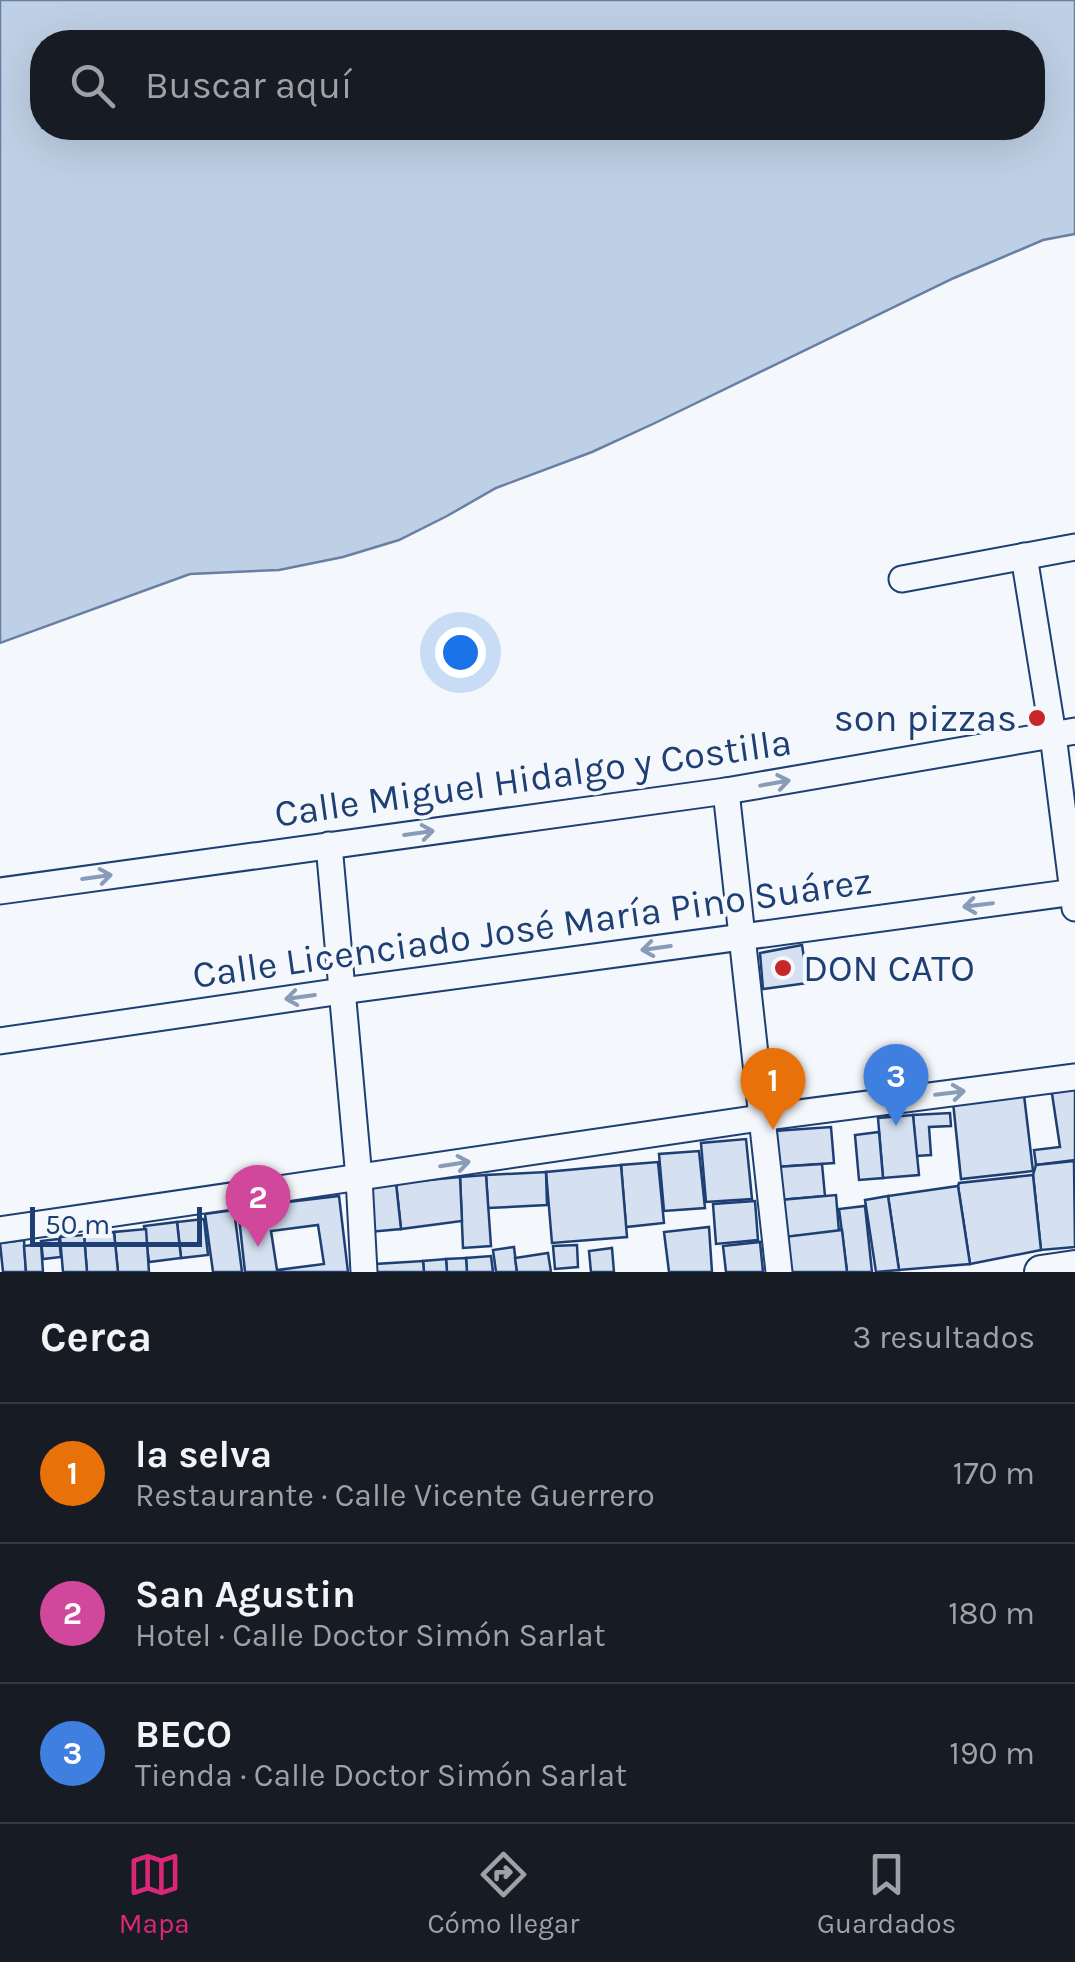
<!DOCTYPE html>
<html lang="es">
<meta charset="utf-8">
<style>
body{margin:0;font-family:Karla,sans-serif;background:#20242c;color:#f1f3f6}
.scale{position:absolute;left:30px;bottom:25px;width:172px;box-sizing:border-box;padding-left:10px;border:5px solid #1d3f73;border-top:0;font-size:28px;line-height:35px;white-space:nowrap;color:#1d3f73;-webkit-text-stroke:8px #f4f7fb;paint-order:stroke}
.you{position:absolute;left:460px;top:652px;width:35px;height:35px;margin:-25px;border:8px solid #fff;border-radius:50%;background:#1a73e8;box-shadow:0 0 0 15px #1a73e833}
.badge{display:grid;place-items:center;width:65px;height:65px;border-radius:50%;background:#db2777;color:#fff;font-size:32px;font-weight:700}
.pin{position:absolute;translate:-50% -82px;filter:drop-shadow(0 2px 5px #0008)}
.pin::after{content:'';position:absolute;top:52px;width:35px;height:30px;background:inherit;clip-path:polygon(0 0,100% 0,50% 100%)}
.list{margin:0;padding:0;list-style:none}
h2{display:flex;justify-content:space-between;align-items:center;height:130px;margin:0;padding:0 40px;font-size:42px}
h2 small{font-size:32px;font-weight:400;color:#9ea1a6}
.list li{display:grid;grid-template-columns:65px 1fr auto;gap:30px;align-items:center;box-sizing:border-box;height:140px;padding:0 40px;border-top:2px solid #363941}
.list b{display:block;font-size:38px;white-space:nowrap}
.list p{margin:0;font-size:32px;white-space:nowrap;color:#9ea1a6}
.list em{font-size:32px;font-style:normal;color:#9ea1a6}
.icon{flex:none;width:55px;height:55px;fill:none;stroke:currentColor;stroke-width:2;stroke-linecap:round;stroke-linejoin:round}
.map{position:relative;flex:none;width:1075px;height:1272px;overflow:hidden}
.search{position:absolute;background:#171b24;box-shadow:0 10px 40px #0002;left:30px;right:30px;top:30px;height:110px;display:flex;align-items:center;gap:25px;box-sizing:border-box;padding:0 35px;border-radius:40px;color:#9ea1a6;font-size:38px}
.sheet{height:550px;background:#171b24}
nav{display:flex;justify-content:space-around;align-items:center;box-sizing:border-box;height:140px;border-top:2px solid #363941;background:#171b24;font-size:28px;color:#9ea1a6}
nav a{display:grid;justify-items:center;gap:5px}
nav .on{color:#db2777}
.map>svg:first-child{display:block}
</style>
<div class="map">
<svg width="1075" height="1272" viewBox="0 0 1075 1272">
<rect width="100%" height="100%" fill="#f4f7fb"/>
<path fill="#bed0e5" stroke="#687fa3" stroke-width="2.5" fill-rule="evenodd" d="M0 0H1075V234L1043 240 954 278 655 423 592 452 496 488 447 516 399 540 343 557 279 570 190 574 0 643ZM42 42H1032V128H42Z"/>
<g fill="#d5e0f0" stroke="#1d3f73" stroke-width="2.5" fill-rule="evenodd">
<polygon points="802,945 808,983 763,989 760,953"/>
<polygon points="1075,1084 1075,1160 1036,1165 1034,1150 1060,1147 1051,1087"/>
<polygon points="1024,1095 1033,1171 961,1179 953,1102"/>
<polygon points="950,1113 951,1126 929,1127 931,1155 916,1156 913,1115"/>
<polygon points="913,1115 919,1175 883,1178 878,1118"/>
<polygon points="831,1127 834,1163 776,1167 774,1131"/>
<polygon points="879,1132 883,1178 859,1180 855,1135"/>
<polygon points="746,1139 752,1199 706,1202 701,1143"/>
<polygon points="699,1151 705,1208 664,1211 659,1154"/>
<polygon points="1074,1161 1075,1247 1041,1250 1033,1175 1036,1165"/>
<polygon points="658,1162 664,1223 626,1227 621,1165"/>
<polygon points="822,1164 825,1196 780,1200 776,1167"/>
<polygon points="621,1165 627,1237 552,1243 546,1172"/>
<polygon points="546,1172 547,1205 488,1208 486,1175"/>
<polygon points="486,1175 491,1246 463,1248 460,1177"/>
<polygon points="1033,1175 1041,1250 970,1264 958,1186 959,1183"/>
<polygon points="460,1177 462,1221 401,1229 396,1183"/>
<polygon points="396,1183 401,1229 369,1232 365,1186"/>
<polygon points="958,1186 970,1264 899,1270 888,1196"/>
<polygon points="836,1195 839,1232 784,1237 780,1200"/>
<path d="M339 1196 348 1272H245L238 1208ZM318 1225 324 1264 277 1270 271 1231Z"/>
<polygon points="888,1196 899,1270 876,1272 865,1200"/>
<polygon points="755,1201 758,1240 716,1244 713,1204"/>
<polygon points="865,1206 872,1272 847,1272 839,1209"/>
<polygon points="234,1210 242,1272 213,1272 205,1214"/>
<polygon points="204,1219 208,1255 181,1258 177,1222"/>
<polygon points="177,1222 181,1258 149,1262 144,1226"/>
<polygon points="709,1227 712,1272 669,1272 664,1232"/>
<polygon points="146,1229 149,1272 118,1272 114,1232"/>
<polygon points="842,1230 847,1272 788,1272 784,1237"/>
<polygon points="114,1232 118,1272 87,1272 84,1235"/>
<polygon points="84,1235 87,1272 63,1272 60,1237"/>
<polygon points="59,1239 61,1257 43,1259 41,1241"/>
<polygon points="24,1240 26,1272 3,1272 0,1243"/>
<polygon points="760,1242 763,1272 726,1272 723,1246"/>
<polygon points="41,1244 43,1272 26,1272 24,1246"/>
<polygon points="577,1245 578,1267 555,1269 553,1246"/>
<polygon points="514,1247 517,1272 496,1272 493,1250"/>
<polygon points="612,1248 614,1272 591,1272 589,1251"/>
<polygon points="548,1253 551,1272 517,1272 515,1258"/>
<polygon points="491,1256 493,1272 467,1272 466,1258"/>
<polygon points="466,1258 467,1272 447,1272 446,1259"/>
<polygon points="446,1259 447,1272 424,1272 423,1261"/>
<polygon points="423,1261 424,1272 376,1272 375,1264"/>
</g>
<g fill="none" stroke-linecap="round" stroke-linejoin="round">
<g stroke="#1d3f73" stroke-width="29">
<g id="minor">
<polyline points="1024,556 1053,735 1075,908"/>
<polyline points="902,579 1075,547"/>
<polyline points="726,791 779,1272"/>
<polyline points="329,845 359,1178 364,1272"/>
<polyline points="0,891 726,791 1075,731"/>
<polyline points="0,1041 342,991 1075,892"/>
<polyline points="0,1230 760,1118 1075,1077"/>
</g>
</g>
<g stroke="#1d3f73" stroke-width="36">
<polyline id="major" points="1041,1272 1075,1267"/>
</g>
<use href="#minor" stroke="#f4f7fb" stroke-width="25"/>
<use href="#major" stroke="#f4f7fb" stroke-width="32"/>
</g>
<defs><path id="oneway-shaft" d="M-6 0H5M1.5-3L5.5 0L1.5 3" fill="none" stroke-width="1.6" stroke-linecap="round" stroke-linejoin="round" transform="scale(2.5)"/></defs>
<g stroke="#889bb7">
<use href="#oneway-shaft" transform="translate(775 783) rotate(-10)"/>
<use href="#oneway-shaft" transform="translate(419 833) rotate(-8)"/>
<use href="#oneway-shaft" transform="translate(97 877) rotate(-8)"/>
<use href="#oneway-shaft" transform="translate(978 905) rotate(173)"/>
<use href="#oneway-shaft" transform="translate(656 948) rotate(172)"/>
<use href="#oneway-shaft" transform="translate(300 997) rotate(172)"/>
<use href="#oneway-shaft" transform="translate(950 1093) rotate(-7)"/>
<use href="#oneway-shaft" transform="translate(455 1164) rotate(-9)"/>
</g>
<g fill="#c62828" stroke="#f4f7fb" stroke-width="4">
<circle cx="1037" cy="718" r="10"/>
<circle cx="783" cy="968" r="10"/>
</g>
<g text-anchor="middle" dominant-baseline="central" stroke-width="8" stroke-linejoin="round" paint-order="stroke">
<g font-size="38" fill="#1d3f73" stroke="#f4f7fb" text-anchor="end">
<text x="1017" y="718">son pizzas</text>
<text x="803" y="968" text-anchor="start">DON CATO</text>
</g>
<g font-size="38" fill="#1d3f73" stroke="#f4f7fb">
<text transform="translate(533 778) rotate(-8)">Calle Miguel Hidalgo y Costilla</text>
<text transform="translate(532 928) rotate(-8)">Calle Licenciado José María Pino Suárez</text>
</g>
</g>
</svg>
<div class="scale">50 m</div>
<div class="you"></div>
<div class="pin badge" style="left:773px;top:1130px;background:#e8710a">1</div>
<div class="pin badge" style="left:258px;top:1247px;background:#d1479c">2</div>
<div class="pin badge" style="left:896px;top:1126px;background:#3f7fe0">3</div>
<div class="search"><svg class="icon" aria-label="search" viewBox="0 0 24 24"><circle cx="10" cy="10" r="6"/><path d="M15 15l6 6"/></svg>Buscar aquí</div>
</div>
<section class="sheet">
<h2>Cerca<small>3 resultados</small></h2>
<ul class="list">
<li><span class="badge" style="background:#e8710a">1</span><div><b>la selva</b><p>Restaurante · Calle Vicente Guerrero</p></div><em>170 m</em></li>
<li><span class="badge" style="background:#d1479c">2</span><div><b>San Agustin</b><p>Hotel · Calle Doctor Simón Sarlat</p></div><em>180 m</em></li>
<li><span class="badge" style="background:#3f7fe0">3</span><div><b>BECO</b><p>Tienda · Calle Doctor Simón Sarlat</p></div><em>190 m</em></li>
</ul>
</section>
<nav>
<a class="on"><svg class="icon" aria-label="map" viewBox="0 0 24 24"><path d="M3 6l6-2 6 2 6-2v14l-6 2-6-2-6 2zM9 4v14M15 6v14"/></svg>Mapa</a>
<a><svg class="icon" aria-label="directions" viewBox="0 0 24 24"><path d="M12 3l9 9-9 9-9-9zM9 14v-3h6M13 9l2 2-2 2"/></svg>Cómo llegar</a>
<a><svg class="icon" aria-label="saved" viewBox="0 0 24 24"><path d="M7 4h10v16l-5-4-5 4z"/></svg>Guardados</a>
</nav>
